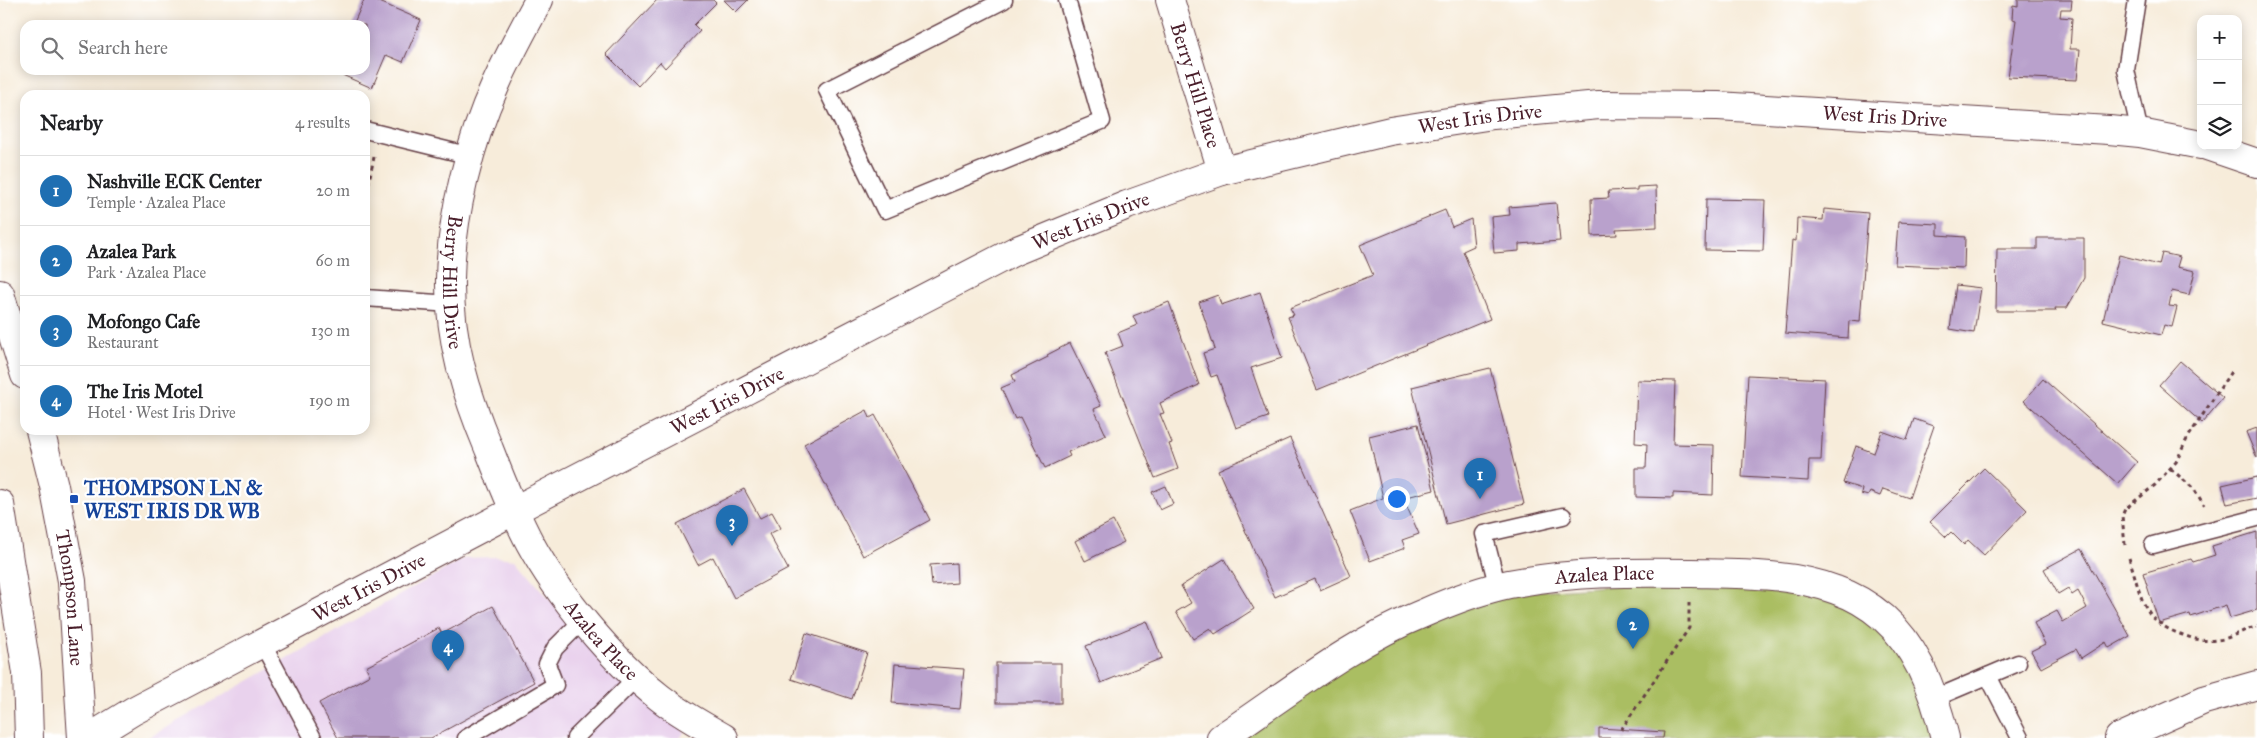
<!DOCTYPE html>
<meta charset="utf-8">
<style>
body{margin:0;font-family:"IM FELL Great Primer",serif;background:#f2f2f2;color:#202124}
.controls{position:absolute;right:15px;top:15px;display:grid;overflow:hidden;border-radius:10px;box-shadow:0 2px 12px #0003}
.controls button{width:45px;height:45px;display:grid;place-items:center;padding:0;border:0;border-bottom:1px solid #e0e0e0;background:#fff;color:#202124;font:25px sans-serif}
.you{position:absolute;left:1396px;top:498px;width:18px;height:18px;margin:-12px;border:4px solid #fff;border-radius:50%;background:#1a73e8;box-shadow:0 0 0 8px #1a73e833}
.badge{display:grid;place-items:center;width:32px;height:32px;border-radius:50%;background:#1f6fb2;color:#fff;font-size:16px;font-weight:700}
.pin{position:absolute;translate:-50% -41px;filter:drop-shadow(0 1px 2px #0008)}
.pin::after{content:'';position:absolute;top:26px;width:18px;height:15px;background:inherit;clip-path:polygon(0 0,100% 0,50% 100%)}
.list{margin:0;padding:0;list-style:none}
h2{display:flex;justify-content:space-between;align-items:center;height:65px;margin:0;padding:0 20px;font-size:21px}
h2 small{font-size:16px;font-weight:400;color:#757577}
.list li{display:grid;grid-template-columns:32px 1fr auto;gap:15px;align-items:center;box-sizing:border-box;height:70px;padding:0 20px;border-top:1px solid #e0e0e0}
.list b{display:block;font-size:19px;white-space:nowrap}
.list p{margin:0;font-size:16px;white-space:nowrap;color:#757577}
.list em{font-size:16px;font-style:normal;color:#757577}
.icon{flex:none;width:28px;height:28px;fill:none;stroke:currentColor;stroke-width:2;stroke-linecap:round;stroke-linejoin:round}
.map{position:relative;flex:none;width:2257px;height:738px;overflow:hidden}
.search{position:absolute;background:#fff;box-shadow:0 2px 12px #0003;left:20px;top:20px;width:350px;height:55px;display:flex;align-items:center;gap:12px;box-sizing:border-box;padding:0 18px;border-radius:15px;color:#757577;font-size:19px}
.panel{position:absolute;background:#fff;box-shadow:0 2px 12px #0003;left:20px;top:90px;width:350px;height:345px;border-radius:15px}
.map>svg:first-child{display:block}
</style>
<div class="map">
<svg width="2257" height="738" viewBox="0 0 2257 738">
<rect width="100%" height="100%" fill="#fff"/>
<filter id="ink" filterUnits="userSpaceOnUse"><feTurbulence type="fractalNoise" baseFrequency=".02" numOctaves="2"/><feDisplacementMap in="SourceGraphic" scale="10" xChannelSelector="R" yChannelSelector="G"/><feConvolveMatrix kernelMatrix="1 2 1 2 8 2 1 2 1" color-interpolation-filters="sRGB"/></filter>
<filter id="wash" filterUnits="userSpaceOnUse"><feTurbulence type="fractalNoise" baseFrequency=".0096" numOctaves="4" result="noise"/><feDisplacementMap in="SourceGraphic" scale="20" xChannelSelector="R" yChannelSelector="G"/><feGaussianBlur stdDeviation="1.12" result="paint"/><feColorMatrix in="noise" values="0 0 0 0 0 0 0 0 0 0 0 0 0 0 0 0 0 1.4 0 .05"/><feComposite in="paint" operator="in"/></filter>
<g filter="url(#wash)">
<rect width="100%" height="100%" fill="#f7ecda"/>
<polygon fill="#e9d2ed" points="496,557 515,559 568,621 685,732 680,738 148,738 465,558"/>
<polygon fill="#aabe62" stroke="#7a6e46" points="1764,575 1884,618 1946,738 1221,738 1468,596"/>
<g id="blocks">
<g fill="#b9a1cc">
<polygon points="364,0 375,0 421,20 403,62 386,55 372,88 331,70 365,70 365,25 353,25"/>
<polygon points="657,0 713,0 716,3 694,25 700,31 665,68 660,62 638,86 606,54"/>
<polygon points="724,0 748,0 736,12"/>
<polygon points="2018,0 2072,0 2071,9 2061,9 2060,17 2072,18 2070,49 2080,49 2077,80 2008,77 2016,20 2012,19 2013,5 2018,6"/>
<polygon points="1656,186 1657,227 1616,229 1617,235 1592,236 1591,199 1609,198 1608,191 1637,190 1637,187"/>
<polygon points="1706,199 1765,200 1763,251 1705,250"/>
<polygon points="1556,203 1560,241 1519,244 1519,251 1494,253 1491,217 1510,215 1509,207"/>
<polygon points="1824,209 1868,213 1860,322 1849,321 1848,338 1785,333 1792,240 1796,241 1797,218 1823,220"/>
<polygon points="1445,210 1452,227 1471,219 1474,246 1463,251 1490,319 1317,390 1288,317 1294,315 1290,308 1373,275 1360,245"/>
<polygon points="1898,222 1938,224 1938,235 1965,237 1964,268 1895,265"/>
<polygon points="2037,238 2084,238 2084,278 2067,308 2055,308 2056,311 1996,311 1997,249 2037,249"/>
<polygon points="2162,253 2180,257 2177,267 2195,271 2189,295 2172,291 2169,306 2177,307 2172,327 2164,325 2161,335 2103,321 2119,255 2159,265"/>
<polygon points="1956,285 1981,288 1974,333 1950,329"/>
<polygon points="1260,292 1282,358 1251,368 1268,417 1236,428 1217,375 1211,377 1203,353 1215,349 1199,302 1218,295 1221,305"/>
<polygon points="1169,302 1199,385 1160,403 1164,413 1160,414 1172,443 1169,444 1178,469 1155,478 1105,353 1123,346 1118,333 1137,325 1133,316"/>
<polygon points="1070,343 1101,406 1094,409 1106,435 1068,452 1070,456 1045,468 1020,417 1015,419 1001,388 1015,382 1012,375 1048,357 1047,355"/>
<polygon points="2180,361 2223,398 2202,423 2159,385"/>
<polygon points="1490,368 1524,504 1446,524 1412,387"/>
<polygon points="1748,375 1825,379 1821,460 1809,460 1808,481 1742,477"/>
<polygon points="2043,379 2137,462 2118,484 2024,401"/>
<polygon points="1637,380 1675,381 1673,444 1714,445 1713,495 1673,493 1673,498 1636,497 1636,468 1646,468 1647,444 1635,443"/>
<polygon points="867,410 870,418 875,415 930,520 863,556 804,444"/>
<polygon points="1914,419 1934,426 1909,498 1883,489 1880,496 1870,492 1868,496 1861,494 1862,489 1843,483 1856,446 1874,453 1882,431 1907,440"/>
<polygon points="1418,424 1434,490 1403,498 1419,534 1402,540 1405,548 1370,561 1350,511 1383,498 1369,436"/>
<polygon points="2257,428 2257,458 2246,432"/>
<polygon points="1290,438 1351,576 1320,590 1315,579 1275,597 1218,470"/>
<polygon points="1984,468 2027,510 1984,555 1968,540 1964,545 1951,532 1946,537 1930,522"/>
<polygon points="2257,477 2257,498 2227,504 2222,485"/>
<polygon points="1166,486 1173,504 1160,510 1152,492"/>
<polygon points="744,489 760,518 772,512 781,528 769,534 788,569 734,598 713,557 698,565 677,524"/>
<polygon points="1113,521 1124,542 1085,561 1075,541"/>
<polygon points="2257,532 2257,610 2230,618 2226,605 2191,617 2190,614 2159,623 2143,573 2191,559 2193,562 2215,555 2212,546"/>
<polygon points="2081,549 2130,636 2109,648 2106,642 2081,658 2076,649 2041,668 2031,651 2045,644 2034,623 2057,611 2063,622 2087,608 2078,591 2072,595 2068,588 2058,594 2044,569"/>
<polygon points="1224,559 1254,609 1215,634 1210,628 1193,639 1176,612 1191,603 1181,586"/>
<polygon points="956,563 957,583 932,585 930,565"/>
<polygon points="493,606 534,682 431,738 338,738 319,703 370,675 366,667 439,628 442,634"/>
<polygon points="1147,621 1162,658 1101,683 1086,646"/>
<polygon points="806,633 867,653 852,699 791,679"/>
<rect x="996" y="663" width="65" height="40"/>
<polygon points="895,664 964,669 960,709 892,703"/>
<polygon points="1599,728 1664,732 1663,738 1599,738"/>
</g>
</g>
</g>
<g filter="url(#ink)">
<use href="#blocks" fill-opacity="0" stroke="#643e45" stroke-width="1"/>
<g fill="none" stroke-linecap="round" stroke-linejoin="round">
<g stroke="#643e45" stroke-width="19">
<g id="lane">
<polyline points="1004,0 827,90 885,210 1102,121 1067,0"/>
<polyline points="2137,0 2126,70 2140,133"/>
<polyline points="365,130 471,156"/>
<polyline points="365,298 451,304"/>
<polyline points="2153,545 2257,518"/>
<polyline points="1498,588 1484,534 1563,516"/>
<polyline points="262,643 313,738"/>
<polyline points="1988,676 2020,738"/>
<polyline points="1933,699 2018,663"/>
<polyline points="466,738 555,685 547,664 555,648 583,620"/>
<polyline points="575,738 637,677"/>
</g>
</g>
<g stroke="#643e45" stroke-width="30">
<g id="street">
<path id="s1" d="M539 0C524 28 509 55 496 84 470 140 451 217 450 279 449 340 466 394 489 449 501 480 514 513 530 543 558 595 612 660 659 697 679 713 702 725 724 738"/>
<path id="s2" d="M1170 0 1222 171"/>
<polyline points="2207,146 2257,163"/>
<path id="s3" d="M89 738 133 711 515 510 1015 251 1127 205 1222 171 1390 131 1493 115 1599 105 1718 106 2109 130 2140 133 2201 145"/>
<path id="s4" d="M1221 738C1286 695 1351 642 1424 613 1451 601 1481 590 1509 584 1571 572 1630 572 1692 573 1739 574 1792 573 1836 590 1854 596 1870 606 1884 618 1918 648 1935 695 1945 738"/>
<polyline points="2119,738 2204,700 2257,685"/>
</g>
</g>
<g stroke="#643e45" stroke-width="30">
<g id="primary">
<polyline points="0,294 25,375"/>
<path id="s5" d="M40 430 54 486 72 581 82 738"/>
<polyline points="0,504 27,673 29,738"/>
</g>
</g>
<g stroke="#643e45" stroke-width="3" stroke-dasharray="4 4" stroke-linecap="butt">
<polyline points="365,200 374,157"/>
<polyline points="2171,469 2194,489 2204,505"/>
<polyline points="2125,545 2122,516 2125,509 2155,485 2176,462 2187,439 2232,370"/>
<path d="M2129 558C2142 595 2140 621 2183 635 2194 639 2205 642 2217 640 2231 639 2243 629 2257 627"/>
<polyline points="1621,730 1689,628 1689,603"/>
</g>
<use href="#lane" stroke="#fff" stroke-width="16"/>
<use href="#street" stroke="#fff" stroke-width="28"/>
<use href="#primary" stroke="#fff" stroke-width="28"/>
</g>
</g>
<rect fill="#1a4fb4" stroke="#fff" stroke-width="2" x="69" y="494" width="10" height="10" rx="2.5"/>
<g text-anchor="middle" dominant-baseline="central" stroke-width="4.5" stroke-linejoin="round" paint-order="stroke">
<g font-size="20" fill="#4a1f2b" stroke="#fff">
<text stroke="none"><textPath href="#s2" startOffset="89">Berry Hill Place</textPath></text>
<text stroke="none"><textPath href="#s3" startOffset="1938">West Iris Drive</textPath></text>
<text stroke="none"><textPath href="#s3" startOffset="1532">West Iris Drive</textPath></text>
<text stroke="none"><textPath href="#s3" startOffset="1128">West Iris Drive</textPath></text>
<text stroke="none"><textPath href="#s1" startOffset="299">Berry Hill Drive</textPath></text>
<text stroke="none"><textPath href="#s3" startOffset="722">West Iris Drive</textPath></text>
<text stroke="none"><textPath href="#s4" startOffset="425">Azalea Place</textPath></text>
<text stroke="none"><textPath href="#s3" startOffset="318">West Iris Drive</textPath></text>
<text stroke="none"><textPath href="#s5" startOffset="171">Thompson Lane</textPath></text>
<text stroke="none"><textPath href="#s1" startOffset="695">Azalea Place</textPath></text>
</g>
<g font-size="20" font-weight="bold" fill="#164399" stroke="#fff" text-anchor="start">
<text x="84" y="488">THOMPSON LN &amp;<tspan x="84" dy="23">WEST IRIS DR WB</tspan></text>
</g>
</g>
</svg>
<div class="controls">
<button>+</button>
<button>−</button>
<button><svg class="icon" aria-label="layers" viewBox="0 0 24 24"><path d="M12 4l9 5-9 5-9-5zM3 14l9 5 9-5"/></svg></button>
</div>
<div class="you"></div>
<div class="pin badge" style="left:1480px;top:499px">1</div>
<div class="pin badge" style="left:1633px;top:649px">2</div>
<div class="pin badge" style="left:732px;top:546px">3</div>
<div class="pin badge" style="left:448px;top:671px">4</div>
<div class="search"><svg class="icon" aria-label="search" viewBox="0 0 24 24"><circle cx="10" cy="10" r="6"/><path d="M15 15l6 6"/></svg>Search here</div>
<section class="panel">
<h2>Nearby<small>4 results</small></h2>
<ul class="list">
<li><span class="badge">1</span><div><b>Nashville ECK Center</b><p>Temple · Azalea Place</p></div><em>20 m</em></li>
<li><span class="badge">2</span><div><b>Azalea Park</b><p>Park · Azalea Place</p></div><em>60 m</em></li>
<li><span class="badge">3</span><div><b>Mofongo Cafe</b><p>Restaurant</p></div><em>130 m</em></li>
<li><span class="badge">4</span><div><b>The Iris Motel</b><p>Hotel · West Iris Drive</p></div><em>190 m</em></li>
</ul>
</section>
</div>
